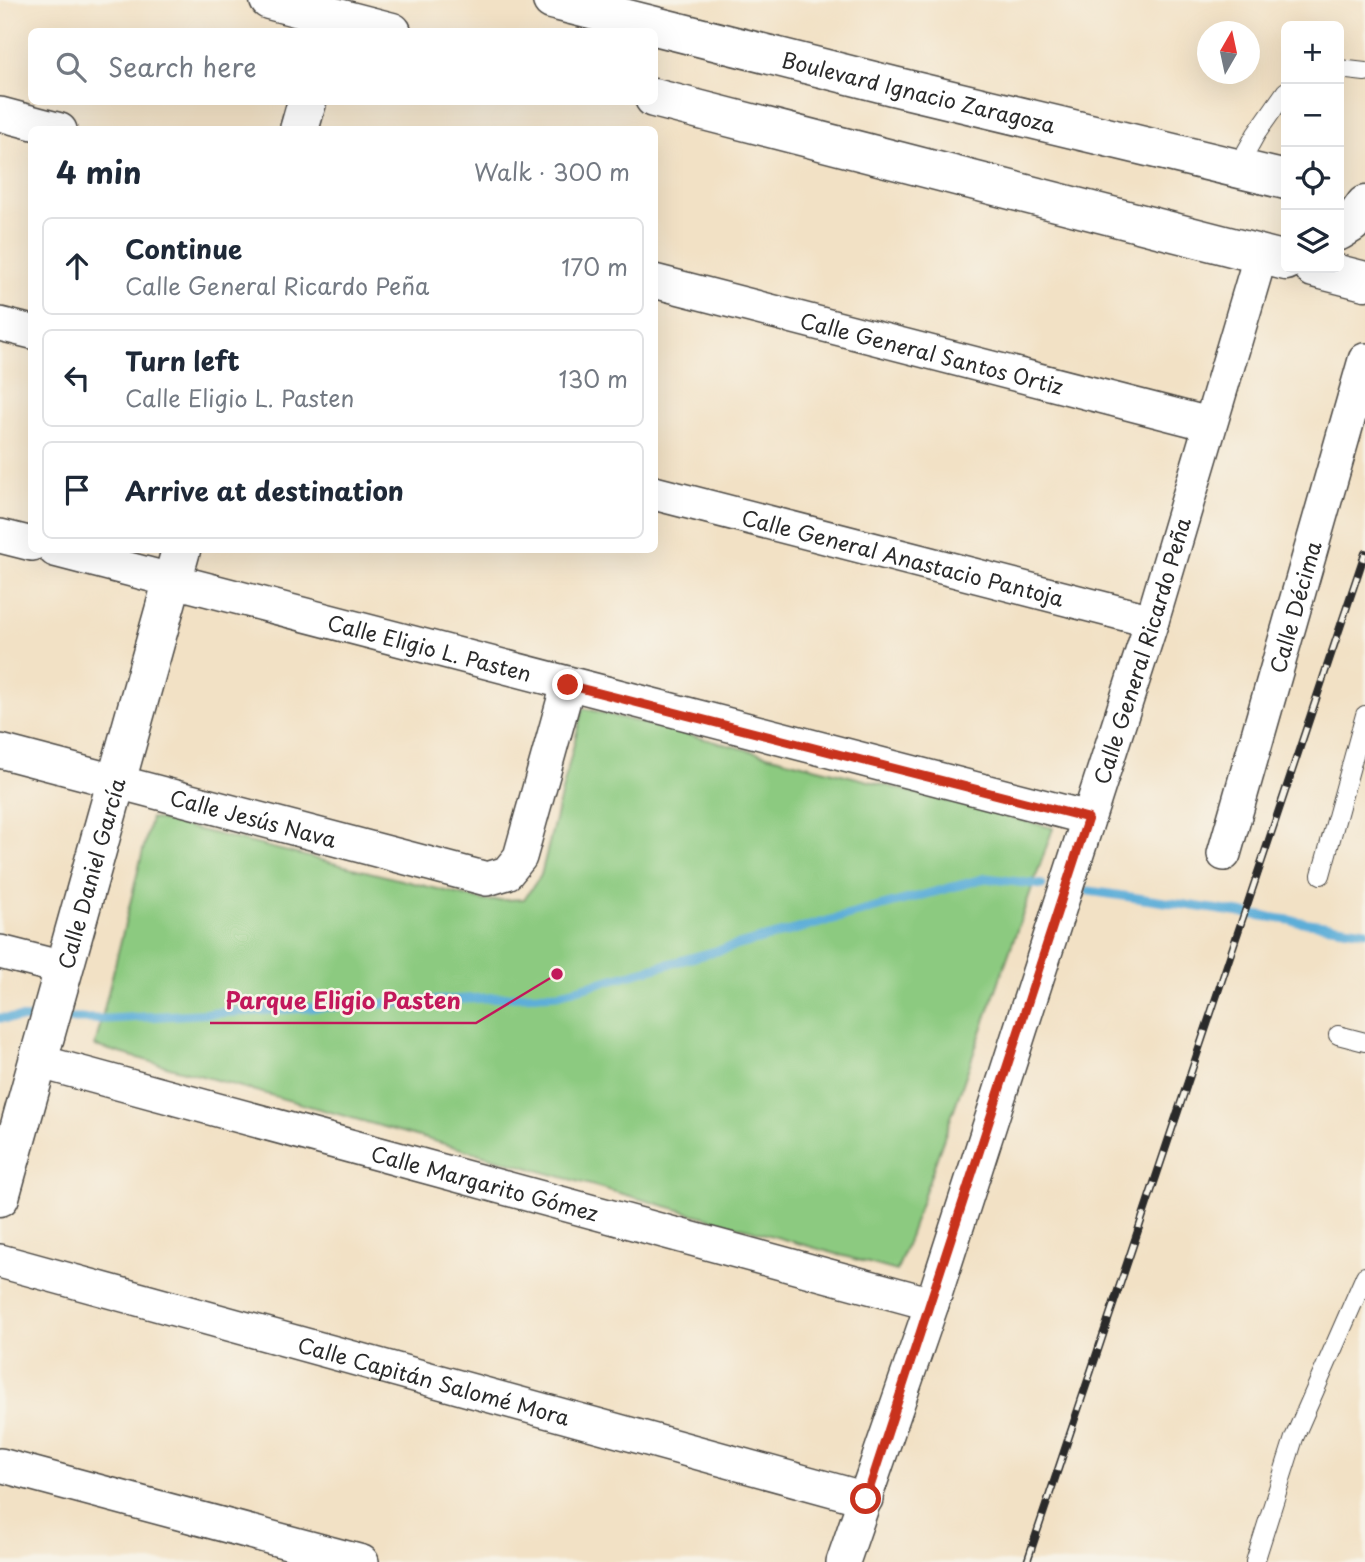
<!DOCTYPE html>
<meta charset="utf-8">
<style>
body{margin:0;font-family:"Playpen Sans",sans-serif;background:#f6f6f7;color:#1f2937}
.controls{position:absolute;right:21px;top:21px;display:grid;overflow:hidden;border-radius:10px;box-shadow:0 7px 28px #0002}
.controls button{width:63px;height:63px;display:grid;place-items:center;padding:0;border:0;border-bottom:2px solid #e0e1e3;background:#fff;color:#1f2937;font:35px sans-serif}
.compass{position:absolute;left:1197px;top:21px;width:63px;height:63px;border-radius:50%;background:#fff;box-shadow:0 7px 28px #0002;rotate:9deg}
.stop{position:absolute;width:21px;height:21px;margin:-16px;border:5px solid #c8321e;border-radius:50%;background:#fff}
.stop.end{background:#c8321e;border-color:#fff;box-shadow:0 2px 7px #0008}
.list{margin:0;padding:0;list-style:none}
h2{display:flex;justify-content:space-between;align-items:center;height:91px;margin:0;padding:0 28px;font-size:30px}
h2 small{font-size:23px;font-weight:400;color:#747a83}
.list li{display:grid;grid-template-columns:46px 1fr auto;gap:21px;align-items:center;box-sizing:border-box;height:98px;margin:0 14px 14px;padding:0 14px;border:2px solid #e0e1e3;border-radius:10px}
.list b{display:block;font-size:26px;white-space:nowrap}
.list p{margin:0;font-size:23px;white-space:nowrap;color:#747a83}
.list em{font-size:23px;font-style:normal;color:#747a83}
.icon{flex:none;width:38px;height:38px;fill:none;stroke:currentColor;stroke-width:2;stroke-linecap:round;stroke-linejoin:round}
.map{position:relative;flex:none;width:1365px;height:1562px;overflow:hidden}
.search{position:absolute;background:#fff;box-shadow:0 7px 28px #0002;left:28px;top:28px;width:630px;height:77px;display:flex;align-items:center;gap:18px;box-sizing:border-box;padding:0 24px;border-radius:10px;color:#747a83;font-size:26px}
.panel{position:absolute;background:#fff;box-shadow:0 7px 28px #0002;left:28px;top:126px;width:630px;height:427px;border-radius:10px}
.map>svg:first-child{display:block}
</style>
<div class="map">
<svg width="1365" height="1562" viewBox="0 0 1365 1562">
<rect width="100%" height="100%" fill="#f7f3e8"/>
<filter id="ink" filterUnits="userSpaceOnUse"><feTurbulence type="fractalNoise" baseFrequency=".0143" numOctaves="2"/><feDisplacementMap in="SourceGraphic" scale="14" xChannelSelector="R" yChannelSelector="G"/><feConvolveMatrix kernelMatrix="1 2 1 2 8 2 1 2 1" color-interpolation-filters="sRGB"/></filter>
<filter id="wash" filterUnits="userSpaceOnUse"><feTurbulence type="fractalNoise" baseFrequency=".00686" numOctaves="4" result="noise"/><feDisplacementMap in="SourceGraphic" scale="28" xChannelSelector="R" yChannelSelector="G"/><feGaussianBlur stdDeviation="1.57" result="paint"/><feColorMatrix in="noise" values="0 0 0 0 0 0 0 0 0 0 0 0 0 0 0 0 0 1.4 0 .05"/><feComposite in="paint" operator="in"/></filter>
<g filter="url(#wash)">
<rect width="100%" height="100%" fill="#f2e1c5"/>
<polygon fill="#8cca80" stroke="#5c7a56" stroke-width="2" points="583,708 1053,828 897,1271 95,1046 151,818 486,901 524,899 541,875"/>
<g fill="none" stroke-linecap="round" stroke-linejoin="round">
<g stroke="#5daed8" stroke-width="9">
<polyline points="1089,891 1365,931"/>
<polyline points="0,1018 40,1019"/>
<polyline points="58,1019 108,1019 558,994 986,878 1042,885"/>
</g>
</g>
</g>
<g filter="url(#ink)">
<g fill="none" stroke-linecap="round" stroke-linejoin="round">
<g stroke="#494642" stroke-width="20">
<g id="lane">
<polyline points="1339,69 1365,72"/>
<polyline points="1237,168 1256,134 1286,91"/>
<polyline points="1321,875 1365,715"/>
<polyline points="1338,1035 1365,1042"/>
<polyline points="1255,1562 1294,1438 1365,1276"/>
</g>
</g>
<g stroke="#494642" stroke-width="36">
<g id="street">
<polyline points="0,114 60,130"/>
<path id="s1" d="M654 281 1209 424"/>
<polyline points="0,324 32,332"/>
<path id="s2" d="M654 493 1152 621"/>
<polyline points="0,536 32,544"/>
<path id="s3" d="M55 550 1088 818"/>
<path id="s4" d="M0 751 487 879 507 873 520 857 568 685"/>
<path id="s5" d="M1224 854 1365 360"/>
<polyline points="0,952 63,968"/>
<path id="s6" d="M37 1061 932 1304"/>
<path id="s7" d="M0 1261 866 1499"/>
<polyline points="0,1465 362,1562"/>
<path id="s8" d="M843 1562 932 1304 1152 621 1261 254"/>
</g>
</g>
<g stroke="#494642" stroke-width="41">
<g id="secondary">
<polyline points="299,130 307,102"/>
<path id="s9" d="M0 1197 181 550"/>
</g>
</g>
<g stroke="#494642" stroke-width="41">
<g id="primary">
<polyline points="269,0 392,32"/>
<path id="s10" d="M552 0 893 86 1286 180"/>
<polyline points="654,98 1286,261"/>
<polyline points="1339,231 1352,223 1365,205"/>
<polyline points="1314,268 1365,281"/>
</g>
</g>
<use href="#lane" stroke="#fff" stroke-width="18"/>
<use href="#street" stroke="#fff" stroke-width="33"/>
<use href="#secondary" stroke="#fff" stroke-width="38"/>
<use href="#primary" stroke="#fff" stroke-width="38"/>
<g stroke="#2b2b2b" stroke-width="8">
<polyline id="rail" points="1027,1562 1365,553"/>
</g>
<use href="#rail" stroke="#f7f3e8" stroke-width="5" stroke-dasharray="16" stroke-linecap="butt"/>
</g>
</g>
<g fill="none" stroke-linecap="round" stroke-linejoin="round" filter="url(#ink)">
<polyline stroke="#c8321e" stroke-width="9" points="568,685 1088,818 866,1499"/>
</g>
<g text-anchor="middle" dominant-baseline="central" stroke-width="5" stroke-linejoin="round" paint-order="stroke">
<g font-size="21" fill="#2b2b2b" stroke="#f7f3e8">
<text stroke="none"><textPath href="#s10" startOffset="378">Boulevard Ignacio Zaragoza</textPath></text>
<text stroke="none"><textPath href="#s1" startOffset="287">Calle General Santos Ortiz</textPath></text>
<text stroke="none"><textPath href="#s2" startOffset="257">Calle General Anastacio Pantoja</textPath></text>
<text stroke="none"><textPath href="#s5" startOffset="257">Calle Décima</textPath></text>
<text stroke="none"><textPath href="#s3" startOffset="387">Calle Eligio L. Pasten</textPath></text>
<text stroke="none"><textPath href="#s8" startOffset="959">Calle General Ricardo Peña</textPath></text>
<text stroke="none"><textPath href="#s4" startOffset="262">Calle Jesús Nava</textPath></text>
<text stroke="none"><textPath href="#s9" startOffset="336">Calle Daniel García</textPath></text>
<text stroke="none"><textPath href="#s6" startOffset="464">Calle Margarito Gómez</textPath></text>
<text stroke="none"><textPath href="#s7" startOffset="450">Calle Capitán Salomé Mora</textPath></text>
</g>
</g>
<path fill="none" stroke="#c2185b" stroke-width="2.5" d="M557 974L476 1023H210"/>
<circle fill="#c2185b" stroke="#f7f3e8" stroke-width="2.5" cx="557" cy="974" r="7"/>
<g font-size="23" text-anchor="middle" font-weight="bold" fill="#c2185b" stroke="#f7f3e8" stroke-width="5" stroke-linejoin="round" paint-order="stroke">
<text x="343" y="1009">Parque Eligio Pasten</text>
</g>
</svg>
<div class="controls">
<button>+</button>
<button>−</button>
<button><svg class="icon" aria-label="locate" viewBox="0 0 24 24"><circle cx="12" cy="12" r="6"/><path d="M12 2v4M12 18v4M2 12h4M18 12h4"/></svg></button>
<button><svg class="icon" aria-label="layers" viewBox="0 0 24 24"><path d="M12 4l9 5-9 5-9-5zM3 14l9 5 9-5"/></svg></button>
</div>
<svg class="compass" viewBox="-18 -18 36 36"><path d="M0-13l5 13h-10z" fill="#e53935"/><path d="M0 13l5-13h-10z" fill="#747a83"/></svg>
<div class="stop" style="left:866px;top:1499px"></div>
<div class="stop end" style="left:568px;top:685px"></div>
<div class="search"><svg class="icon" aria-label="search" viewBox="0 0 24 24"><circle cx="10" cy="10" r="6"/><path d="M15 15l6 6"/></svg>Search here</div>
<section class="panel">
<h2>4 min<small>Walk · 300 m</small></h2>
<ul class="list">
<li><svg class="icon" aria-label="ahead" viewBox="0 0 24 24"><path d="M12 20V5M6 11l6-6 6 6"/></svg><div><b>Continue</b><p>Calle General Ricardo Peña</p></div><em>170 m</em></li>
<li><svg class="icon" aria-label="left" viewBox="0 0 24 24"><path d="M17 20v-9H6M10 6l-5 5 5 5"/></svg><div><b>Turn left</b><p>Calle Eligio L. Pasten</p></div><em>130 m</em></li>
<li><svg class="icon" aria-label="arrive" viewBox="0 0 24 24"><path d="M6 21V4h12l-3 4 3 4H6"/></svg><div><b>Arrive at destination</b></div></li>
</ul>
</section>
</div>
